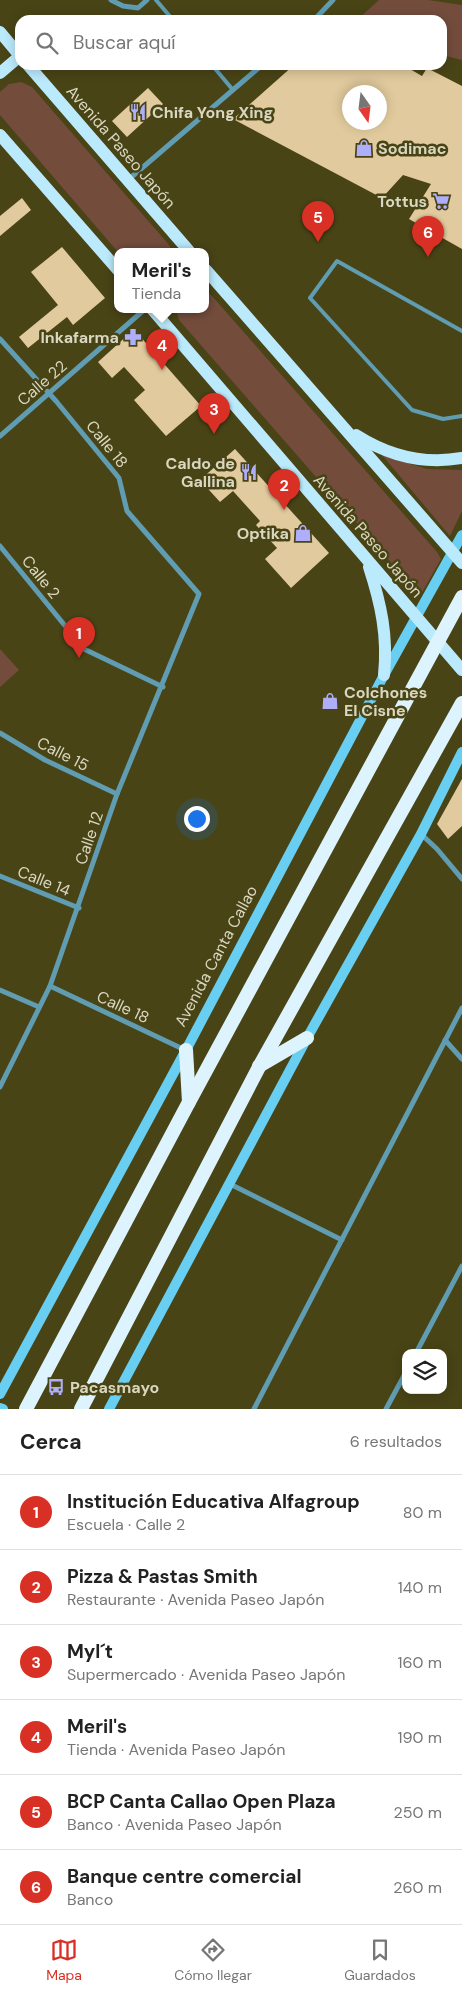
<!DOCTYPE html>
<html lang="es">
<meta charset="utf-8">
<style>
body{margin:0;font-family:"DM Sans",sans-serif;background:#f2f2f2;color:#222}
.controls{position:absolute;right:15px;bottom:15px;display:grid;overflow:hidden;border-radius:10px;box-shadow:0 2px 12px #0003}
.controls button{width:45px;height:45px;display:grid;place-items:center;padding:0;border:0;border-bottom:1px solid #e0e0e0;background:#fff;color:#222;font:25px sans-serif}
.compass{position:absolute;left:342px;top:85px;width:45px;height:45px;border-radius:50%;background:#fff;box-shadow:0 2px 12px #0003;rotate:166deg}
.you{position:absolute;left:196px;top:818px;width:18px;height:18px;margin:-12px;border:4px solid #fff;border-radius:50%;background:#1a73e8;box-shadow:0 0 0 8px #1a73e833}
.badge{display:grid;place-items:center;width:32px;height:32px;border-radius:50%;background:#d93025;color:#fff;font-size:16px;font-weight:700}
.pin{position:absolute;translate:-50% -41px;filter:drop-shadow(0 1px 2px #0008)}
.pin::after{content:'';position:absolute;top:26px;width:18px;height:15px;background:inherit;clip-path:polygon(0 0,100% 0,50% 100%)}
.popup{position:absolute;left:114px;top:248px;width:95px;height:65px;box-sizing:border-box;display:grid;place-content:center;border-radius:10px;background:#fff;filter:drop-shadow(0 1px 4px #0005);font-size:16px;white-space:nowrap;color:#767676}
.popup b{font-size:19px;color:#222}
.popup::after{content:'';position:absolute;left:50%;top:100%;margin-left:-10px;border:10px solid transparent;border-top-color:#fff}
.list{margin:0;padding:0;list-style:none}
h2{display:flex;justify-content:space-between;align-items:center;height:65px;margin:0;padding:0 20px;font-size:21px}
h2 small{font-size:16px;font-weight:400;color:#767676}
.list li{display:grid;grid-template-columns:32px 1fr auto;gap:15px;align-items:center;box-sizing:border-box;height:75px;padding:0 20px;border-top:1px solid #e0e0e0}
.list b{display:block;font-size:19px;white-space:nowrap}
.list p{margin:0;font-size:16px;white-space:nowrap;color:#767676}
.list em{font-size:16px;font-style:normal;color:#767676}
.icon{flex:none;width:28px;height:28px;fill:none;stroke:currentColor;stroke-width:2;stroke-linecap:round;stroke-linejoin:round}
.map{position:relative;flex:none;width:462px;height:1409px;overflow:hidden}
.search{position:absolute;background:#fff;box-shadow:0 2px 12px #0003;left:15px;right:15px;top:15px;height:55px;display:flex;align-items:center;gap:12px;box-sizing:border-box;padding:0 18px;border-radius:15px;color:#767676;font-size:19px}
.sheet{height:515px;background:#fff}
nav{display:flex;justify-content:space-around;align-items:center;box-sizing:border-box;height:70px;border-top:1px solid #e0e0e0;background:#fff;font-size:14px;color:#767676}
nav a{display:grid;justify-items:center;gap:2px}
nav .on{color:#d93025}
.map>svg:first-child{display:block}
</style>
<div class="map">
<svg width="462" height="1409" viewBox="0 0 462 1409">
<rect width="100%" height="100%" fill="#494416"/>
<g fill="#734c3c">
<polygon points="379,0 428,0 462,5 462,60 442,55 442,20 357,20"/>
<polygon points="21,82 32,87 170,246 171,251 118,252 0,115 0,92 9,84"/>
<polygon points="206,292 212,296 437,552 441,559 420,596 179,320 176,309 206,309"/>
<polygon points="382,455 427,469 462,470 462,511 450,536"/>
<polygon points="0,649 19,670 0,687"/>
</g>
<g fill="#e1ca9d" fill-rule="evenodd">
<path d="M294 65H403L422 76 427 68 462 86V249L409 219 431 184 403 175 382 198 233 119ZM350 92H380V122H350Z"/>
<polygon points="148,88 163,104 127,137 112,121"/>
<polygon points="22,198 31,210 0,236 0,216"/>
<polygon points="62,247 105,298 73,325 67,317 28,348 19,337 58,305 31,272"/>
<polygon points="130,333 138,334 201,406 166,436 134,400 145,390 124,367 112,378 98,362"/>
<polygon points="235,449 329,553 291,588 265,559 277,548 256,525 260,521 233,491 220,502 200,480"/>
<polygon points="462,779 462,826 448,839 437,824"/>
</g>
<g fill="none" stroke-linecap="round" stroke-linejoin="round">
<g stroke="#609cb2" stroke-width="4">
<polyline points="156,0 173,20"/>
<polyline points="212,65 233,90"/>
<polyline points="462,331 337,261 310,298 412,410 443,419 462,416"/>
</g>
<g stroke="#609cb2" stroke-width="5">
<polyline points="111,0 123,6 138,8 147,0"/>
<polyline points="314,20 333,0"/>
<polyline points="128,180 262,65"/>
<polyline points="0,339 56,401 119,478 127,511 199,594 117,794 50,986 0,1087"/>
<polyline points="0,436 145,309"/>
<polyline points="0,546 84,649 163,687"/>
<polyline points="0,733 45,760 117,794"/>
<polyline points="421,834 437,849 462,879"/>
<polyline points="0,876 79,908"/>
<polyline points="50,986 185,1050"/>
<polyline points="0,990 39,1007"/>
<polyline points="445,1040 462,1059"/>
<polyline points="228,1183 342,1240"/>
<polyline points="416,1353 462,1266"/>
<polyline points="254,1409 462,1008"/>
<polyline points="386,1409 406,1372"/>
</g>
<g stroke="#68cef2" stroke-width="10">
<polyline points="0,1394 186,1050 384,675 462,535"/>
<polyline points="0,1408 3,1409"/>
<polyline points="109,1409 307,1038 421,834 462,752"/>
</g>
<g stroke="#bbeafc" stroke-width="12">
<polyline points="0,32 20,56"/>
<polyline points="28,65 189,251"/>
<polyline points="0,73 20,56"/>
<polyline points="0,135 118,270"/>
<polyline points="206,270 462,563"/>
<polyline points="152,309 462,670"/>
<path d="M356 435C389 456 423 465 462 458"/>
<path d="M369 567C381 604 388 636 384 675"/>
</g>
<g stroke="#ddf4fe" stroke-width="14">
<polyline points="186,1050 189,1102"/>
<polyline points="259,1066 307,1038"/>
<polyline points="26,1409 189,1102 462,597"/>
<polyline points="81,1409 259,1067 462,703"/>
</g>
</g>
<defs>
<g id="restaurant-bare" transform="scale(1.35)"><path d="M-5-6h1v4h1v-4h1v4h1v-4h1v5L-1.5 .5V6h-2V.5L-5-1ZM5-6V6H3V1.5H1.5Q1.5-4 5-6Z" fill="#aeaefb" stroke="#494416" stroke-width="2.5" paint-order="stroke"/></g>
<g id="shop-bare" transform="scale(1.35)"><path d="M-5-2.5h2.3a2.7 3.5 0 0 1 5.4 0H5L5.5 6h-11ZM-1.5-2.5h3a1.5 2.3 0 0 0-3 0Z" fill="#aeaefb" stroke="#494416" stroke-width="2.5" paint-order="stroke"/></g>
<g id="supermarket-bare" transform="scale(1.35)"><path d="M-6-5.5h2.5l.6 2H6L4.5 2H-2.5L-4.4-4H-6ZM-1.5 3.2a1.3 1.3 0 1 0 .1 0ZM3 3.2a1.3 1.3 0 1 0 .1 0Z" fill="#aeaefb" stroke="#494416" stroke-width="2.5" paint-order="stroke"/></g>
<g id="pharmacy-bare" transform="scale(1.35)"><path d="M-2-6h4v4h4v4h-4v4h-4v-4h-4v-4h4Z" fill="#aeaefb" stroke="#494416" stroke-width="2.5" paint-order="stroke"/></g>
<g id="bus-bare" transform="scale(1.35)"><path d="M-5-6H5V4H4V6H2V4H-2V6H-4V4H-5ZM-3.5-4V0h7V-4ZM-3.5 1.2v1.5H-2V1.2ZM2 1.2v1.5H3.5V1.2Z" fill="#aeaefb" stroke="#494416" stroke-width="2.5" paint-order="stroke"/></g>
</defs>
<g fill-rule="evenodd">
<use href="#restaurant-bare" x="138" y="112"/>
<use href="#shop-bare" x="364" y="148"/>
<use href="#supermarket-bare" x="441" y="201"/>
<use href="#pharmacy-bare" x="133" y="337"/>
<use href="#restaurant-bare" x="249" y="472"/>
<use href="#shop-bare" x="303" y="533"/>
<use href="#shop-bare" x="330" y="701"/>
<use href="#bus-bare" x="56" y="1387"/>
</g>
<g text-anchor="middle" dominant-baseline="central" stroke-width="5" stroke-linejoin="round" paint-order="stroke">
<g font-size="16" font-weight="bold" fill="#d9d7bf" stroke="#494416" text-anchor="start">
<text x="152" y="112">Chifa Yong Xing</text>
<text x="378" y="148">Sodimac</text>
<text x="427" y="201" text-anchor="end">Tottus</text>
<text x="119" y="337" text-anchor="end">Inkafarma</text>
<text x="235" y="463" text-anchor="end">Caldo de<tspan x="235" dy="18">Gallina</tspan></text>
<text x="289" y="533" text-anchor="end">Optika</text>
<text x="344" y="692">Colchones<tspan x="344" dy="18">El Cisne</tspan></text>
<text x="70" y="1387">Pacasmayo</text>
</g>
<g font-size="16" fill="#d9d7bf" stroke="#494416">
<text transform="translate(121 147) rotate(49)">Avenida Paseo Japón</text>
<text transform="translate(42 383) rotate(-41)">Calle 22</text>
<text transform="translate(107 444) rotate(51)">Calle 18</text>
<text transform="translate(368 536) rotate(49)">Avenida Paseo Japón</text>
<text transform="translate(41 577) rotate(51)">Calle 2</text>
<text transform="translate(63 754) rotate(27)">Calle 15</text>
<text transform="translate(89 838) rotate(-71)">Calle 12</text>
<text transform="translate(44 881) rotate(22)">Calle 14</text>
<text transform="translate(216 956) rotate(-62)">Avenida Canta Callao</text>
<text transform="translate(123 1007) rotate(25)">Calle 18</text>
</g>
</g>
</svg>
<div class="controls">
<button><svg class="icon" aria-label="layers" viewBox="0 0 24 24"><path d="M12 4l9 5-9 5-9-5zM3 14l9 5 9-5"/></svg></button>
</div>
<svg class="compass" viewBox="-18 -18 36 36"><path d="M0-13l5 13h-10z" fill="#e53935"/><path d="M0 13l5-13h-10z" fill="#767676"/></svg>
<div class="you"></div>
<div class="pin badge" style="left:79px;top:658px">1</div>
<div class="pin badge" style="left:284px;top:510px">2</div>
<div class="pin badge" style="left:214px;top:434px">3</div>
<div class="pin badge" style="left:162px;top:370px">4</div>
<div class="popup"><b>Meril's</b>Tienda</div>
<div class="pin badge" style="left:318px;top:242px">5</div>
<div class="pin badge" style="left:428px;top:257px">6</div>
<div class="search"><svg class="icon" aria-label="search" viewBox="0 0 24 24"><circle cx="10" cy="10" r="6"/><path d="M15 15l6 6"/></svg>Buscar aquí</div>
</div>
<section class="sheet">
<h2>Cerca<small>6 resultados</small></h2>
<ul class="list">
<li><span class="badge">1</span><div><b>Institución Educativa Alfagroup</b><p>Escuela · Calle 2</p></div><em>80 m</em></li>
<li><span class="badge">2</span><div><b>Pizza &amp; Pastas Smith</b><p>Restaurante · Avenida Paseo Japón</p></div><em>140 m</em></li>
<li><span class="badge">3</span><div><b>Myl´t</b><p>Supermercado · Avenida Paseo Japón</p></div><em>160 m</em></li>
<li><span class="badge">4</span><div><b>Meril's</b><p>Tienda · Avenida Paseo Japón</p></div><em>190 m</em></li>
<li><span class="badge">5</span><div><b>BCP Canta Callao Open Plaza</b><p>Banco · Avenida Paseo Japón</p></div><em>250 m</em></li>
<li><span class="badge">6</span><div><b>Banque centre comercial</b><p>Banco</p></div><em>260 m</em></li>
</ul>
</section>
<nav>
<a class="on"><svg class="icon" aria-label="map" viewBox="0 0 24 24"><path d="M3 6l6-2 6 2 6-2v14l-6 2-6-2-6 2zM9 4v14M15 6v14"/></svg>Mapa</a>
<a><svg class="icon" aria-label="directions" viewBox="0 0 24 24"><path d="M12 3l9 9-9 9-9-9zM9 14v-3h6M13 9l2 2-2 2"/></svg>Cómo llegar</a>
<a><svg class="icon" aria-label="saved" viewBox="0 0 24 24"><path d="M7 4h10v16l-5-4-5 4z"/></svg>Guardados</a>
</nav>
